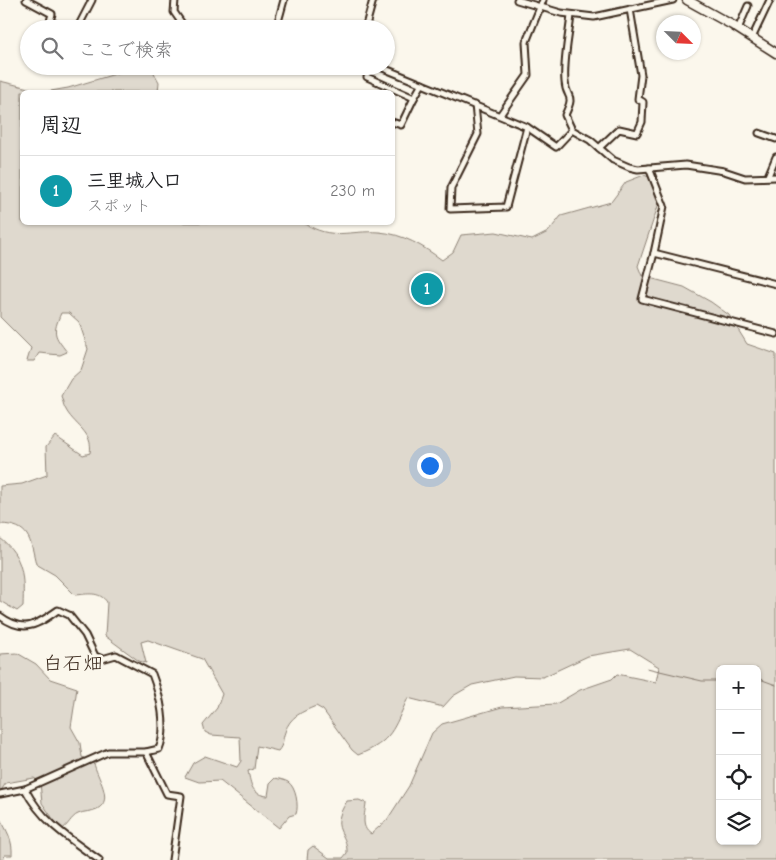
<!DOCTYPE html>
<html lang="ja">
<meta charset="utf-8">
<style>
body{margin:0;font-family:"Comic Neue","Klee One",sans-serif;background:#f2f2f2;color:#202124}
.controls{position:absolute;right:15px;bottom:15px;display:grid;overflow:hidden;border-radius:8px;box-shadow:0 1px 4px #0004}
.controls button{width:45px;height:45px;display:grid;place-items:center;padding:0;border:0;border-bottom:1px solid #e0e0e0;background:#fff;color:#202124;font:25px sans-serif}
.compass{position:absolute;left:656px;top:15px;width:45px;height:45px;border-radius:50%;background:#fff;box-shadow:0 1px 4px #0004;rotate:114deg}
.you{position:absolute;left:429px;top:465px;width:18px;height:18px;margin:-12px;border:4px solid #fff;border-radius:50%;background:#1a73e8;box-shadow:0 0 0 8px #1a73e833}
.badge{display:grid;place-items:center;width:32px;height:32px;border-radius:50%;background:#1f6fb2;color:#fff;font-size:16px;font-weight:700}
.pin{position:absolute;translate:-50% -50%;border:2px solid #fff;box-shadow:0 1px 5px #0006}
.list{margin:0;padding:0;list-style:none}
h2{display:flex;justify-content:space-between;align-items:center;height:65px;margin:0;padding:0 20px;font-size:21px}
h2 small{font-size:16px;font-weight:400;color:#757577}
.list li{display:grid;grid-template-columns:32px 1fr auto;gap:15px;align-items:center;box-sizing:border-box;height:70px;padding:0 20px;border-top:1px solid #e0e0e0}
.list b{display:block;font-size:19px;white-space:nowrap}
.list p{margin:0;font-size:16px;white-space:nowrap;color:#757577}
.list em{font-size:16px;font-style:normal;color:#757577}
.icon{flex:none;width:28px;height:28px;fill:none;stroke:currentColor;stroke-width:2;stroke-linecap:round;stroke-linejoin:round}
.map{position:relative;flex:none;width:776px;height:860px;overflow:hidden}
.search{position:absolute;background:#fff;box-shadow:0 1px 4px #0004;left:20px;top:20px;width:375px;height:55px;display:flex;align-items:center;gap:12px;box-sizing:border-box;padding:0 18px;border-radius:28px;color:#757577;font-size:19px}
.panel{position:absolute;background:#fff;box-shadow:0 1px 4px #0004;left:20px;top:90px;width:375px;height:135px;border-radius:8px}
.map>svg:first-child{display:block}
</style>
<div class="map">
<svg width="776" height="860" viewBox="0 0 776 860">
<rect width="100%" height="100%" fill="#fbf7ec"/>
<filter id="ink" filterUnits="userSpaceOnUse"><feTurbulence type="fractalNoise" baseFrequency=".02" numOctaves="2"/><feDisplacementMap in="SourceGraphic" scale="10" xChannelSelector="R" yChannelSelector="G"/><feConvolveMatrix kernelMatrix="1 2 1 2 8 2 1 2 1" color-interpolation-filters="sRGB"/></filter>
<g filter="url(#ink)">
<g fill="#dfd9ce" stroke="#8d8276" fill-rule="evenodd">
<path d="M142 66 152 69 159 82 158 92H22V222L304 223C332 241 349 230 379 232 403 234 423 246 442 260L453 252 461 235 496 232 532 240 548 232 561 216 611 202 626 182 644 175 658 181 660 200 638 266 642 276 684 287 711 302 729 315 747 344 776 354V860H307L308 850 313 846 329 858H343L347 853C348 831 328 831 347 801L359 800 366 803C365 814 360 827 371 834L387 820 409 786 432 733 442 724 502 707 556 704 580 690 612 679 617 674 656 682 659 667 630 649 588 656 543 677 514 676 472 685 453 696 443 707 408 698C393 729 393 741 358 755L352 750 323 710 316 706C302 712 290 716 285 732 282 740 284 744 278 751L257 746 254 769 248 771C251 785 252 795 268 796L270 783 275 778C279 779 285 780 288 782 296 787 299 806 296 814L289 816 279 828 220 781 199 782 185 777 193 763 205 756 237 767 241 761 240 737 211 735 205 732 203 725 217 708 222 694 202 659 148 640 141 642 146 663 139 661 105 636 107 602C99 591 88 594 75 595L55 575 36 564C30 539 30 525 0 524V486L22 484 47 475 46 447 55 436 83 455 90 453C94 432 73 425 65 408 63 405 63 400 61 396L71 379 81 370 88 349 79 322 69 313H61C52 334 54 335 67 352L60 355 39 353 34 361H27L31 348 0 317V81L45 92 68 88ZM720 669H757V841H720Z"/>
<path d="M0 538C24 557 24 577 23 606L17 611 0 601Z"/>
<path d="M17 653 36 664 50 679 77 688 71 727 80 743 82 757 94 763C96 776 115 800 97 809 91 812 84 811 78 814 71 817 68 826 61 830L42 803 40 782 34 778 6 783 0 792V654Z"/>
<path d="M0 819C7 830 13 841 12 855H5L3 860H0Z"/>
</g>
<g fill="none" stroke-linecap="round" stroke-linejoin="round">
<g stroke="#85796d" stroke-width="1">
<polyline points="647,668 702,681 720,681"/>
<polyline points="757,678 776,685"/>
</g>
<g stroke="#3b2a1e" stroke-width="9">
<g id="minor">
<polyline points="26,0 52,14 50,21 64,29"/>
<polyline points="175,0 174,12 183,25 182,29"/>
<polyline points="517,0 561,13 594,17 673,0"/>
<path d="M571 15C569 36 563 61 565 82 566 100 576 92 565 115L572 130"/>
<polyline points="77,29 92,0"/>
<polyline points="276,29 284,0"/>
<polyline points="365,29 373,0"/>
<polyline points="738,29 748,6"/>
<polyline points="752,38 770,0"/>
<polyline points="378,66 527,127 556,147 572,130 590,140 613,160 629,167 638,169 686,165 724,171 745,178 776,177"/>
<polyline points="367,77 414,98 422,84"/>
<polyline points="475,105 478,134 451,188 450,209 506,207 527,127"/>
<polyline points="500,115 528,75 526,42 543,0"/>
<polyline points="392,122 401,125 414,98"/>
<polyline points="759,133 776,139"/>
<polyline points="599,148 619,129 637,133 642,122 643,102 638,99 641,75 630,9"/>
<polyline points="649,168 664,206 654,253"/>
<polyline points="768,176 776,157"/>
<polyline points="776,284 654,253 642,299 776,334"/>
<path d="M0 616C24 634 37 625 58 610L69 615 85 635 95 656 102 659 116 655 152 674C160 695 168 728 159 749L146 752H108L25 789 0 794"/>
<polyline points="146,752 167,794 181,796 172,860"/>
<path d="M25 789C42 822 70 839 99 860"/>
</g>
</g>
<g stroke="#3b2a1e" stroke-width="11">
<polyline id="highway" points="687,0 732,25 776,53"/>
</g>
<use href="#minor" stroke="#fbf7ec" stroke-width="5"/>
<use href="#highway" stroke="#fbf7ec" stroke-width="8"/>
</g>
</g>
<g text-anchor="middle" dominant-baseline="central" stroke-width="5" stroke-linejoin="round" paint-order="stroke">
<g font-size="20" fill="#3b2a1e" stroke="#fbf7ec">
<text x="73" y="663">白石畑</text>
</g>
</g>
</svg>
<div class="controls">
<button>+</button>
<button>−</button>
<button><svg class="icon" aria-label="locate" viewBox="0 0 24 24"><circle cx="12" cy="12" r="6"/><path d="M12 2v4M12 18v4M2 12h4M18 12h4"/></svg></button>
<button><svg class="icon" aria-label="layers" viewBox="0 0 24 24"><path d="M12 4l9 5-9 5-9-5zM3 14l9 5 9-5"/></svg></button>
</div>
<svg class="compass" viewBox="-18 -18 36 36"><path d="M0-13l5 13h-10z" fill="#e53935"/><path d="M0 13l5-13h-10z" fill="#757577"/></svg>
<div class="you"></div>
<div class="pin badge" style="left:427px;top:289px;background:#0f9aa8">1</div>
<div class="search"><svg class="icon" aria-label="search" viewBox="0 0 24 24"><circle cx="10" cy="10" r="6"/><path d="M15 15l6 6"/></svg>ここで検索</div>
<section class="panel">
<h2>周辺<small></small></h2>
<ul class="list">
<li><span class="badge" style="background:#0f9aa8">1</span><div><b>三里城入口</b><p>スポット</p></div><em>230 m</em></li>
</ul>
</section>
</div>
